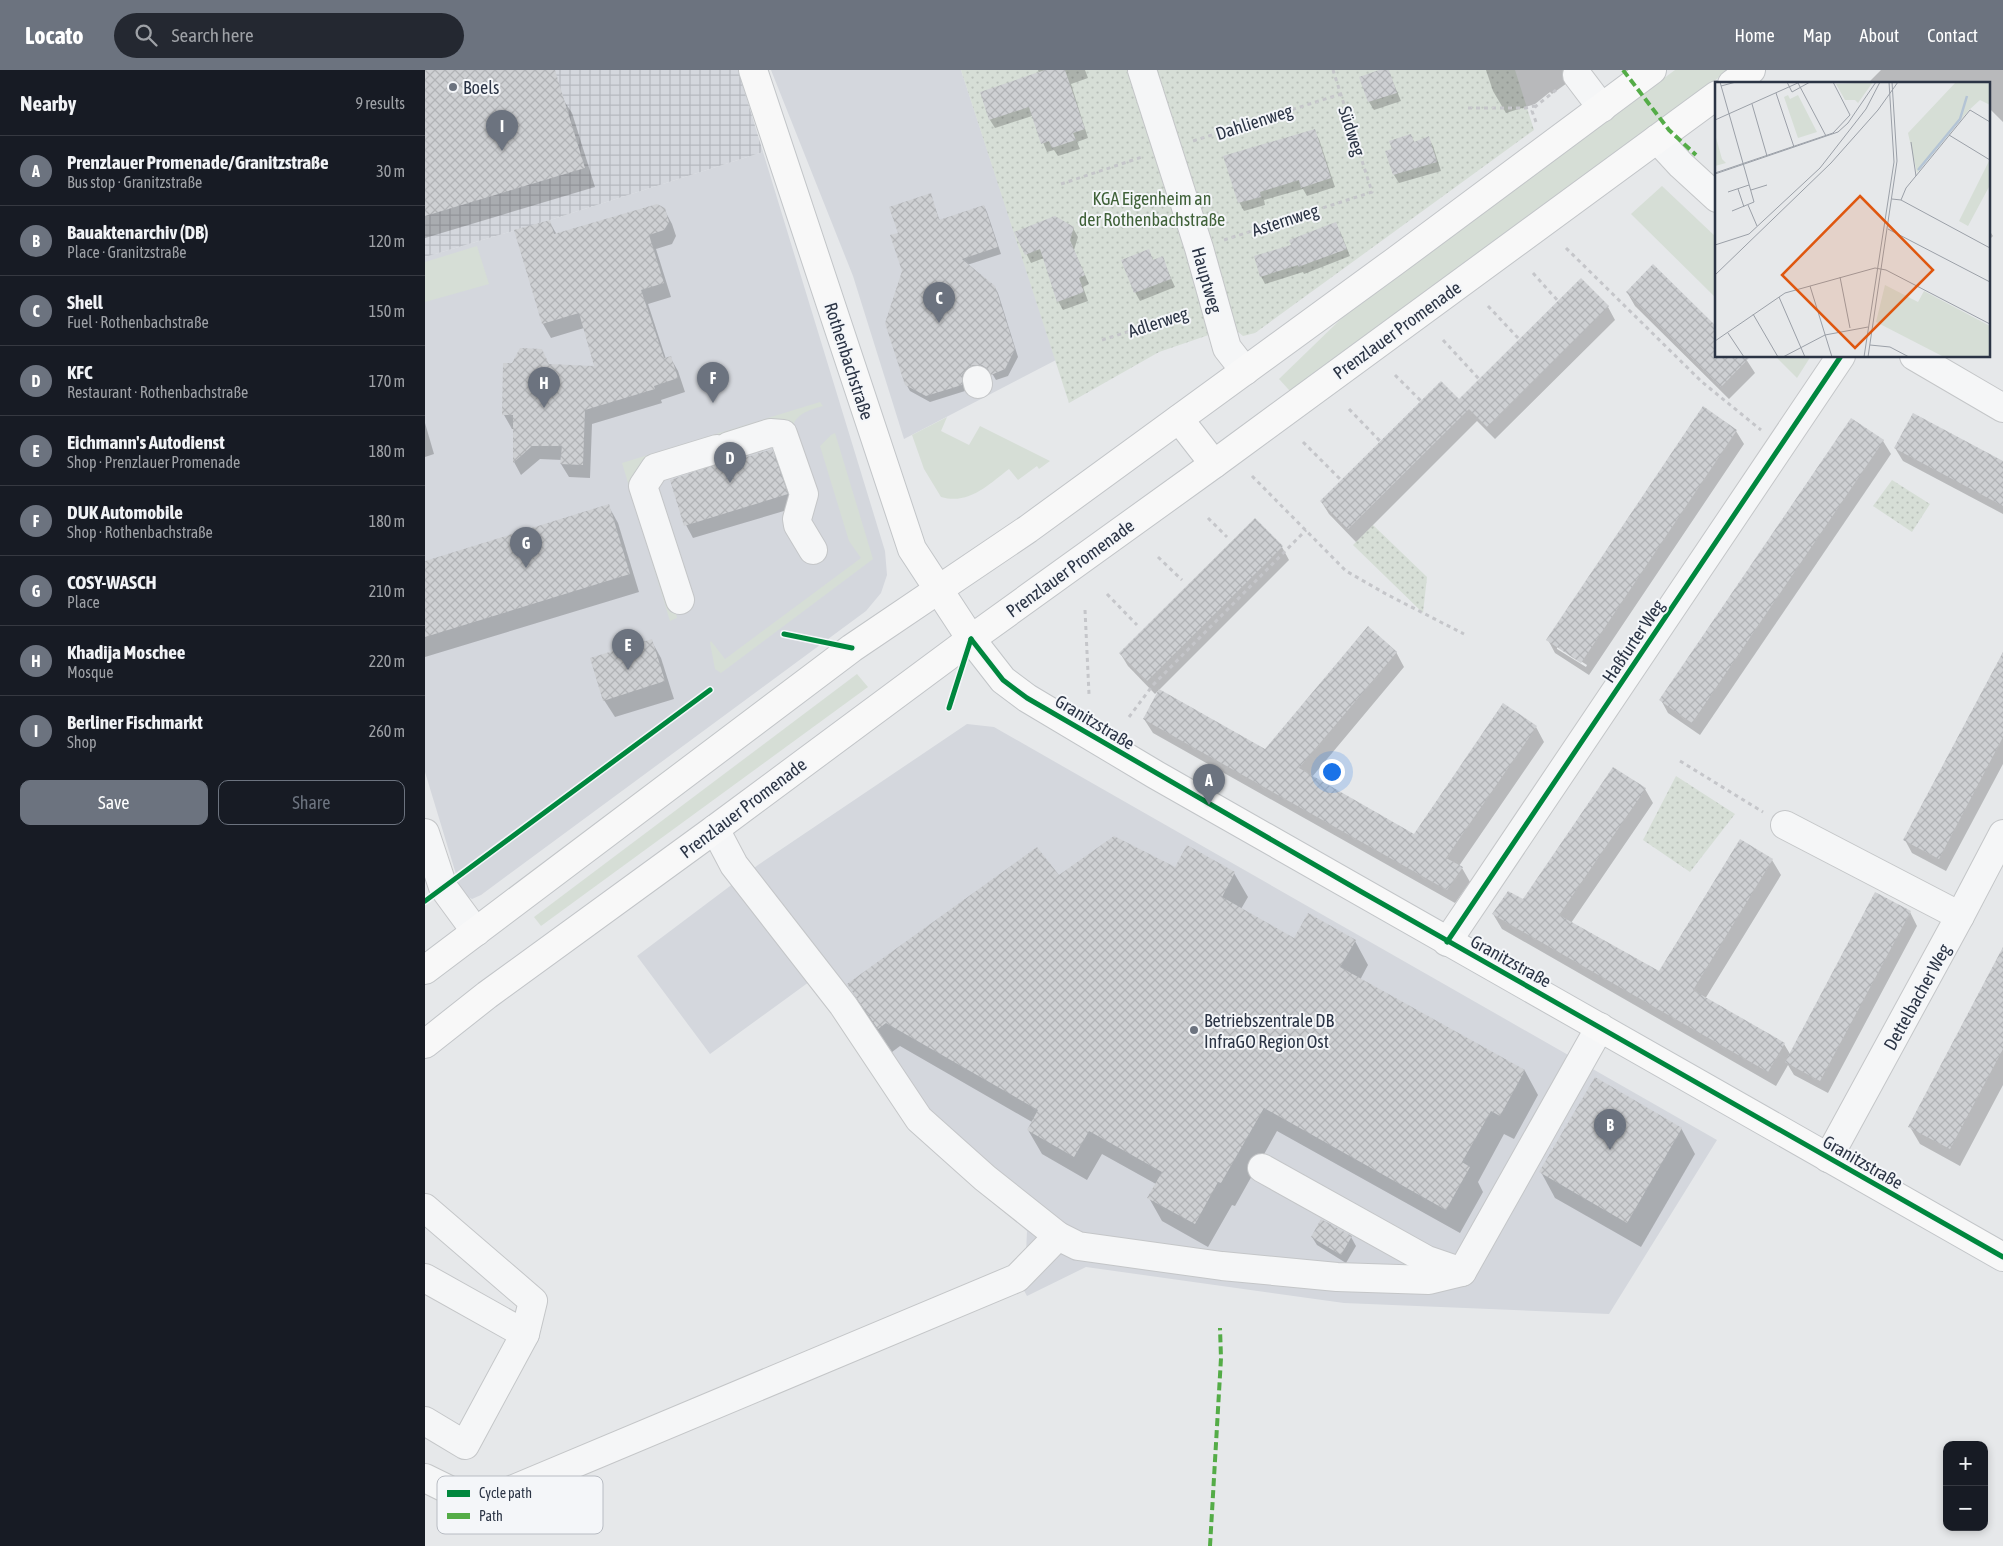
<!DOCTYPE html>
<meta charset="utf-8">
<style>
body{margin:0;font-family:"Asap Condensed",sans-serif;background:#242831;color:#f1f3f6}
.controls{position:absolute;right:15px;bottom:15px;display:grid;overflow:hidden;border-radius:10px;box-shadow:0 2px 8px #0003}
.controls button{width:45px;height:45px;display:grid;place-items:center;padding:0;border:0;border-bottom:1px solid #363941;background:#171b24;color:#f1f3f6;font:25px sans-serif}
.you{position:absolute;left:906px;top:701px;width:18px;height:18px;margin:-12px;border:4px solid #fff;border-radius:50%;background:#1a73e8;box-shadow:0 0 0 8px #1a73e833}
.badge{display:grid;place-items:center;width:32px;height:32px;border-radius:50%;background:#6c737f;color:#fff;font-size:16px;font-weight:700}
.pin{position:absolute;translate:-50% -41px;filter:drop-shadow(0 1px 2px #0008)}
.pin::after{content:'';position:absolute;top:26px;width:18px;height:15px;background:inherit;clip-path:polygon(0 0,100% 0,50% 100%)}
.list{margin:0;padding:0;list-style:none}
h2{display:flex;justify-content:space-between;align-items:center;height:65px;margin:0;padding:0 20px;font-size:21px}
h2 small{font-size:16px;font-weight:400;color:#9ea1a6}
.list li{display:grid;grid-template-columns:32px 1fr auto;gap:15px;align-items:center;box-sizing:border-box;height:70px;padding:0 20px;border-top:1px solid #363941}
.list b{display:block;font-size:19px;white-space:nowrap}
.list p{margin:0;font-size:16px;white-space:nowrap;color:#9ea1a6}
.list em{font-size:16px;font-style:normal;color:#9ea1a6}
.actions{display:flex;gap:10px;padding:15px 20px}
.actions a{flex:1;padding:11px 0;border:1px solid #6c737f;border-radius:10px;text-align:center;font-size:18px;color:#6c737f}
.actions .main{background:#6c737f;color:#fff}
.icon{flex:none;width:28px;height:28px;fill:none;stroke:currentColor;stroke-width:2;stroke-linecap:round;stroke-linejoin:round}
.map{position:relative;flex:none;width:1578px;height:1476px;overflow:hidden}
header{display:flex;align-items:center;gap:30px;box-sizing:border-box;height:70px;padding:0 25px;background:#6c737f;color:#fff}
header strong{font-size:24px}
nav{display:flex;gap:28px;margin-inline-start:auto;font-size:18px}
.search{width:350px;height:45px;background:#242831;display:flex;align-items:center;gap:12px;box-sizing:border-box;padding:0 18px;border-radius:28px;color:#9ea1a6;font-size:19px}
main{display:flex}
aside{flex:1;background:#171b24}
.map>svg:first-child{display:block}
</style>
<header>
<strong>Locato</strong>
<div class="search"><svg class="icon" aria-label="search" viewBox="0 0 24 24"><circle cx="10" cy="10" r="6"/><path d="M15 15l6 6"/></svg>Search here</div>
<nav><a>Home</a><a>Map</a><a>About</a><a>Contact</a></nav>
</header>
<main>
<aside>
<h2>Nearby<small>9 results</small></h2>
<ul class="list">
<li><span class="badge">A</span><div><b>Prenzlauer Promenade/Granitzstraße</b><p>Bus stop · Granitzstraße</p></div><em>30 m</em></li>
<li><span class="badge">B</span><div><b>Bauaktenarchiv (DB)</b><p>Place · Granitzstraße</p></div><em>120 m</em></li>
<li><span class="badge">C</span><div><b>Shell</b><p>Fuel · Rothenbachstraße</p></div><em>150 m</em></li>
<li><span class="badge">D</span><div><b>KFC</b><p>Restaurant · Rothenbachstraße</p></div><em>170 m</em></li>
<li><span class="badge">E</span><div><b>Eichmann's Autodienst</b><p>Shop · Prenzlauer Promenade</p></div><em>180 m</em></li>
<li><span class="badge">F</span><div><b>DUK Automobile</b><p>Shop · Rothenbachstraße</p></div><em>180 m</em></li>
<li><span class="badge">G</span><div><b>COSY-WASCH</b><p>Place</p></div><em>210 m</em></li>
<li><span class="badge">H</span><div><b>Khadija Moschee</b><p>Mosque</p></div><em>220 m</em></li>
<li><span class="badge">I</span><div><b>Berliner Fischmarkt</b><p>Shop</p></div><em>260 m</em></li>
</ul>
<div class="actions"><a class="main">Save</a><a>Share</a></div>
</aside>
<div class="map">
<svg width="1578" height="1476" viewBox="0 0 1578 1476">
<defs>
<pattern id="industrial-grid" width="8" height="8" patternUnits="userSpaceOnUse" patternTransform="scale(1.25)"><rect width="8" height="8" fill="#d4d7dd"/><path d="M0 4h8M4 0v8" fill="none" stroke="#b6b9bf"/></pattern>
<pattern id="park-dots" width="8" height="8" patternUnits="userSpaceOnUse" patternTransform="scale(1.25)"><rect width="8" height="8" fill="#d6ded6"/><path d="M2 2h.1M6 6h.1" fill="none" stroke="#b8bfb9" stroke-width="1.8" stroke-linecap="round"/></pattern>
<pattern id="building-cross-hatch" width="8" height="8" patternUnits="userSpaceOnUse" patternTransform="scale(1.25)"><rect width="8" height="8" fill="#ced0d3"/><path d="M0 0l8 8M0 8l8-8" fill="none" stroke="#b1b3b6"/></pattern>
</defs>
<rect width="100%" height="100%" fill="#e6e8ea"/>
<g fill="#d4d7dd">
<polygon points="346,0 536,0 631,290 479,369 428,206"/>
<polygon points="338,82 460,481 462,505 456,523 441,541 56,825 47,829 37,824 0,702 0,187 125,150"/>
<polygon points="542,654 569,657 1292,1070 1184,1244 919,1233 661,1197 602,1226 585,1195 601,1184 602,1161 541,1110 507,1076 384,912 285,984 212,886 333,795"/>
</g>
<polygon fill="url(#industrial-grid)" points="0,0 313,0 338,82 125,150 0,187"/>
<g fill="#d6ded6">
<polygon points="1250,0 1304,0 870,320 864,320 854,309 920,245"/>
<polygon points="1237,116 1292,168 1292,229 1206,144"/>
<polygon points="52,176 64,214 0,232 0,192"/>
<polygon points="1350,286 1386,286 1372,308"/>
<path d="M395 332 398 336C384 340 369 344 367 360L220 394 252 548 245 551 197 393Z"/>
<path d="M522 347 516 361 544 375 555 356 625 391 614 399 612 396 593 410 584 399C563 415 544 435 516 427L499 399 487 365Z"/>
<polygon points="410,363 448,489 296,603 290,599 285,573 286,571 300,589 436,488 424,471 395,376 406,365"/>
<polygon points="432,604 443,617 116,856 109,847"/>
</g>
<g fill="url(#park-dots)">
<polygon points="536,0 1090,0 1109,60 830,263 818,266 807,257 734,282 644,333"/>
<polygon points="1467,410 1505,434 1487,462 1448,436"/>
<polygon points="948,455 1002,507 998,543 928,475"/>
<polygon points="1251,706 1310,744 1265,802 1218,770"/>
</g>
<g fill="#0003" fill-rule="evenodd">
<polygon points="0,0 119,0 147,43 170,117 0,168"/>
<polygon points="613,0 660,0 663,8 646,14 663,68 652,72 655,79 633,86 629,80 622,82 607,46 570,58 565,50 556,23 614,3"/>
<polygon points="958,0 963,0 976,31 949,40 944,32 936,7"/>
<polygon points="1061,0 1160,0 1127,24 1125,22 1110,34 1081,43 1068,21"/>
<polygon points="1456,0 1578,0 1578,52 1564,38 1564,14 1442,14"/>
<polygon points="889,61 894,69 910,117 882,126 878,119 839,130 840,135 819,141 814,132"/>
<polygon points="985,65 990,73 1003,67 1008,76 1016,101 974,113 969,105"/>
<polygon points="505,125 515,151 559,136 562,142 576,184 542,195 569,216 573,223 593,287 583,306 571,310 568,305 561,301 540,312 540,321 505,332 485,321 481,314 478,201 474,164"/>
<polygon points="239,139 247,154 251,166 247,174 231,179 246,227 223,234 241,289 245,287 253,301 260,322 236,330 237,333 167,354 165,408 144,407 136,394 137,390 115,389 96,405 89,392 89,359 87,359 79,345 79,294 171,297 159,258 126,268 118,254 90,161 124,151 132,165"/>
<polygon points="648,158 653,167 649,180 664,214 658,217 663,231 638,240 633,231 619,188 606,193 591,163"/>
<polygon points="1564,160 1568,166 1564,170"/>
<polygon points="915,161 925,186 879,204 878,202 840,214 836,206"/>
<polygon points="723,181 729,191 737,188 750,217 715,231 710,222"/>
<polygon points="1202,222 1292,286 1319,286 1330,303 1304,329 1210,236"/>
<polygon points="1183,237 1190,250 1070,369 1052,351 931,472 904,444 896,431 1034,330"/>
<polygon points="1427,350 1458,371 1466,384 1275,665 1243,643 1236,630"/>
<polygon points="0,353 9,384 0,387"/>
<path d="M1311 361 1319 374 1164 605 1130 583 1123 570ZM1132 576 1162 595 1161 597 1132 579Z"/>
<polygon points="1470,378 1578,392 1578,444 1478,391"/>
<polygon points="346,380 354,393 369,438 268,468 261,455 309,392"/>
<polygon points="183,435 193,453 214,522 0,587 0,492"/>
<polygon points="857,477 864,490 730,624 703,596 695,583"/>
<polygon points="226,570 236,588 249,629 190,647 179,630"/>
<polygon points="971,582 979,597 887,707 989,765 1111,657 1119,672 1034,796 1037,798 1045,812 1030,833 728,663 719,649 840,681"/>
<polygon points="1578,584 1578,694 1521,801 1487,783 1480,770"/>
<polygon points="1220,719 1228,733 1146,853 1234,903 1315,771 1347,790 1356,805 1280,929 1359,974 1365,984 1485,842 1492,856 1403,1023 1369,1005 1363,995 1351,1016 1077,859 1068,844 1098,830"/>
<polygon points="750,799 809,803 823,827 816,839 869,870 930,871 943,895 935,910 1100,1001 1113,1025 1089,1069 1079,1064 1053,1112 1058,1122 1035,1163 852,1061 810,1136 807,1135 783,1177 737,1151 724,1128 731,1114 677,1084 662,1110 617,1084 603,1060 607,1052 475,976 467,982 437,938 424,915 634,807"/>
<polygon points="1578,880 1578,1015 1535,1096 1495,1074 1485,1057"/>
<polygon points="1256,1058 1270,1084 1216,1177 1130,1128 1116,1102"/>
<polygon points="896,1150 926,1167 931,1176 921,1193 892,1175 887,1167"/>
</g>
<g fill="url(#building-cross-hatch)">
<polygon points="0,0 130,0 160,98 0,146"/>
<polygon points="620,0 640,0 660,59 648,63 651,70 627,78 624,71 616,74 604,37 564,50 555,22"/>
<polygon points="954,0 964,0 972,23 943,32 934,7"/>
<polygon points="890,59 906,108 876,118 874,110 835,122 836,127 813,133 798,86"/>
<polygon points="986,64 989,72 1004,66 1012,92 968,105 960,81 967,79 964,71"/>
<polygon points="506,123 514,150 559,135 573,177 537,189 570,216 590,279 580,299 566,305 563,299 557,295 548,295 541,299 537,305 537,315 501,326 480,315 460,253 477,201 465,165 473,163 464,137"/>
<polygon points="232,134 240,138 244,152 239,160 224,165 239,213 216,220 239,288 246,286 253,308 229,316 230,319 160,340 158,395 135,394 137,376 107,376 88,393 88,345 77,345 78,293 87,293 95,278 117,279 124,294 169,296 154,243 117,254 89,160 125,150 129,164"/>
<polygon points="630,146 649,157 645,170 660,205 654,208 659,222 632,232 615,179 600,185 589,162"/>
<polygon points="911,152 922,179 873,197 873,195 835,207 829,186 866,175 864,170"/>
<polygon points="724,179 728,190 738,186 746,209 709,223 696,190"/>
<polygon points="1228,194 1292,257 1292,286 1326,286 1296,317 1201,222"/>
<polygon points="1156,208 1184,236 1062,357 1044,339 923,459 895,431 1016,311 1034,329"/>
<polygon points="1278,336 1312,360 1156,593 1121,570"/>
<polygon points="1488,343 1578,391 1578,436 1469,378"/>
<polygon points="1426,348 1459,370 1267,653 1234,630"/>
<polygon points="347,379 363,424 259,456 245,410 301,391 309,391"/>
<polygon points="184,434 205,504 0,567 0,491"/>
<polygon points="830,448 858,476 722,611 694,583"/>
<polygon points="943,556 972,582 874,698 989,764 1078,633 1112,656 1021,788 1038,797 1022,820 718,649 734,619 840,679"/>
<polygon points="227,569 240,611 178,631 165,588"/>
<polygon points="1578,582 1578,667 1514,789 1478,770"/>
<polygon points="1188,697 1221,718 1134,845 1234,901 1315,769 1348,789 1268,920 1360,973 1343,1002 1067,844 1083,821 1098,829"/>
<polygon points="689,766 750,797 762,775 810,802 797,827 869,868 883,843 931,870 915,897 1100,1000 1075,1046 1066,1041 1037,1092 1045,1097 1021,1140 839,1038 796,1113 793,1112 770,1154 722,1128 737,1102 664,1061 649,1087 602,1060 613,1040 461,953 453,959 422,914 612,777 634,805"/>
<polygon points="1450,822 1486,841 1395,1011 1360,992"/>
<polygon points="1578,877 1578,979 1525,1079 1483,1057"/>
<polygon points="1170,1007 1257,1058 1202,1153 1114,1102"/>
<polygon points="896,1149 927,1166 916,1185 886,1167"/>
</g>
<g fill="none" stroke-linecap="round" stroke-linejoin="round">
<g stroke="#c4c6c8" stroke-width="30">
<g id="minor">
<polyline points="717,0 774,178 802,278 820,301"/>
<polyline points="1152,5 1177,38"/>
<polyline points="1232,69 1256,95 1292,128"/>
<polyline points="1489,286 1578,338"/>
<polyline points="552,310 553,314"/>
<polyline points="304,376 345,363 358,364 379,424 372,449 373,455 388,480"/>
<polyline points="255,530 218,416 230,398 292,379"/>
<polyline points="1360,755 1535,846"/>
<polyline points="290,759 309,795 418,935 494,1049 560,1108 633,1166 653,1176 797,1196 912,1207 1004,1210 1037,1202 1175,957"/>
<polyline points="0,763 18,817 51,862"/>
<polyline points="1022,872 1416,286"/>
<polyline points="1403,1088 1535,846 1578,764"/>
<polyline points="837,1098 1002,1190 1037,1202"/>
<polyline points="0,1138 108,1231 100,1264 40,1375 0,1351"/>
<polyline points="0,1208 100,1264"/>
<polyline points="0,1408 53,1434 592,1208 633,1166"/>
</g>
</g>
<g stroke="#c2c5c8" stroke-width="30">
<g id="major">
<polyline points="328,0 487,479 546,569 578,610 602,628 731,705 1578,1187"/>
<polyline points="1307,14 1326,0"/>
<polyline points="754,349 789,394"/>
<polyline points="0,900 427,578 603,459 969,192 1227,0"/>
<polyline points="0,974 62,925 290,759 546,569 789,394 1292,25"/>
</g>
</g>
<g stroke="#c5c6ca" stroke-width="3" stroke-dasharray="4 4" stroke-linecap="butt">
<polyline points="1043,38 1100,38 1110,36"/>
<polyline points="1111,52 1107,41 1111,36 1131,20"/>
<polyline points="768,71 916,24"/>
<polyline points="636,114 717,87"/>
<polyline points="799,170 947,122 908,0"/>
<polyline points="1141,178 1277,312 1336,360"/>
<polyline points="1108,203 1133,231"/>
<polyline points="1063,236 1094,269"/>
<polyline points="677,270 764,242"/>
<polyline points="1018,270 1054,309"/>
<polyline points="970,305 996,331"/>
<polyline points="924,339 955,371"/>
<polyline points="878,372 916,410"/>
<polyline points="827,406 921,501 961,524 1039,564"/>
<polyline points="783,448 802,467"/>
<polyline points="733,487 757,510"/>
<polyline points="682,524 712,555"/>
<polyline points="660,540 664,624"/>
<polyline points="704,647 728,615 881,460"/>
<polyline points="1255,691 1338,742"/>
</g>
<use href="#minor" stroke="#f5f6f7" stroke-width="28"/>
<use href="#major" stroke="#f8f8f8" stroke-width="28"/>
<g stroke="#54ac47" stroke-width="4" stroke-dasharray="8 4" stroke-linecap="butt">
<polyline points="1198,0 1244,60 1271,85"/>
<polyline points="785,1476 796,1288 795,1258"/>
</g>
<g stroke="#f4f6f9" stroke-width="8">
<g id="cycleway">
<polyline points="359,564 427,578"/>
<polyline points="546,569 578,610 602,628 935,821 1578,1187"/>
<polyline points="524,638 546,569"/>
<polyline points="0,831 285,620"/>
<polyline points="1022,872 1416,286"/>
</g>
</g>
<use href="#cycleway" stroke="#00873e" stroke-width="5"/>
</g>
<g fill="#6c737f" stroke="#f4f6f9" stroke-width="2">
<circle cx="28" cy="17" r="5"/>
<circle cx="769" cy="960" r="5"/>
</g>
<g text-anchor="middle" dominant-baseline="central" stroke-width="4" stroke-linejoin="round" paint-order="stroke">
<g font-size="18" fill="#2b3445" stroke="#f4f6f9" text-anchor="start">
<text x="38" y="17">Boels</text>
<text x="779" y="950">Betriebszentrale DB<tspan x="779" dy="21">InfraGO Region Ost</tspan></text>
</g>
<g font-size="18" fill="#2b3445" stroke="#f4f6f9">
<text transform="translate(829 52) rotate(-18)">Dahlienweg</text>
<text transform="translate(927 61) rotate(72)">Südweg</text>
<text transform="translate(860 150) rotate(-18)">Asternweg</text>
<text transform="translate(782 210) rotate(74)">Hauptweg</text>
<text transform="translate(733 252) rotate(-18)">Adlerweg</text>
<text transform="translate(972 260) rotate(-36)">Prenzlauer Promenade</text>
<text transform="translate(424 291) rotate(72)">Rothenbachstraße</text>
<text transform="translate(645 498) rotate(-36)">Prenzlauer Promenade</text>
<text transform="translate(1208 571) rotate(-56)">Haßfurter Weg</text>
<text transform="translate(670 652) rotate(31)">Granitzstraße</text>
<text transform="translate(318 738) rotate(-37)">Prenzlauer Promenade</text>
<text transform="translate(1086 891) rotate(29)">Granitzstraße</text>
<text transform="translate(1492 927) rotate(-61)">Dettelbacher Weg</text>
<text transform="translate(1438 1092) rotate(30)">Granitzstraße</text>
</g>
<g font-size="18" fill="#3f6138" stroke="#f4f6f9">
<text x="727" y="128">KGA Eigenheim an<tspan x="727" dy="21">der Rothenbachstraße</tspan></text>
</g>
</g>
<g transform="translate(1290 12)">
<rect width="275" height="275" fill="#e6e8ea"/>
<path d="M274 79 275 103 253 144 244 139 241 145Z" fill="#d6ded6"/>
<path d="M158 0 143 21 140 18H130L121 2ZM241 0H275V23L265 18 254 28 202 91 193 51ZM73 13 75 17 83 13 102 50 83 56 69 15ZM0 52 7 77 11 81 0 84ZM170 203 203 220 209 209 275 244V275H229L161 240Z" fill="#d6ded6"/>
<path fill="none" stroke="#b4c4d5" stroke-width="2.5" d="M203 88 245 37 252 14"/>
<path fill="none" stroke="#9ba0a8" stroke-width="1" d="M5 0 39 120 17 129M72 0 77 10 95 0M83 1 111 54M6 4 21 0M61 11 79 65M37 22 52 74M0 38 85 0M234 53 275 78M196 60 201 94M0 91 118 51 135 33 118 0M0 92 123 50 133 41 161 0M23 107 29 125M36 108 52 103M13 110 34 103M177 117 186 118 275 166M186 118 191 106 255 28 275 40M33 123 42 144M173 147 275 200M0 163 34 152 105 86 151 27 165 0M0 193 116 81 163 28 183 0M125 195 135 246M95 204 117 275M64 215 90 275M38 232 63 275M13 251 29 275M0 259 70 211 160 186 171 188 275 242M155 263 175 265 194 275M68 275 110 253 153 245M149 275 179 80 174 0M153 275 182 79 177 0"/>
<path fill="#df570f" fill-opacity="0.15" stroke="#df570f" stroke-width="2.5" d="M145 114 218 188 140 266 67 193Z"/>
<rect width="275" height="275" fill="none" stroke="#2b3445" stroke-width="2.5"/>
</g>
<rect x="12" y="1406" width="166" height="58" rx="8" fill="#f4f6f9" stroke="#b8bcc3" stroke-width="1"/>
<rect x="22" y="1420" width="23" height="7" fill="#00873e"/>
<rect x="22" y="1443" width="23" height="6" fill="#54ac47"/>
<g font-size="14" fill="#2b3445">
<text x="54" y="1428">Cycle path</text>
<text x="54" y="1451">Path</text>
</g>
</svg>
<div class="controls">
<button>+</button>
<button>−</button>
</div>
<div class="you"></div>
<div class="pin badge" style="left:784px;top:735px">A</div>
<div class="pin badge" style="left:1185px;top:1080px">B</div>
<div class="pin badge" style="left:514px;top:253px">C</div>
<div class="pin badge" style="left:305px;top:413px">D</div>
<div class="pin badge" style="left:203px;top:600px">E</div>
<div class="pin badge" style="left:288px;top:333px">F</div>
<div class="pin badge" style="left:101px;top:498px">G</div>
<div class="pin badge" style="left:119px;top:338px">H</div>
<div class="pin badge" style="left:77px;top:81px">I</div>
</div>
</main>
